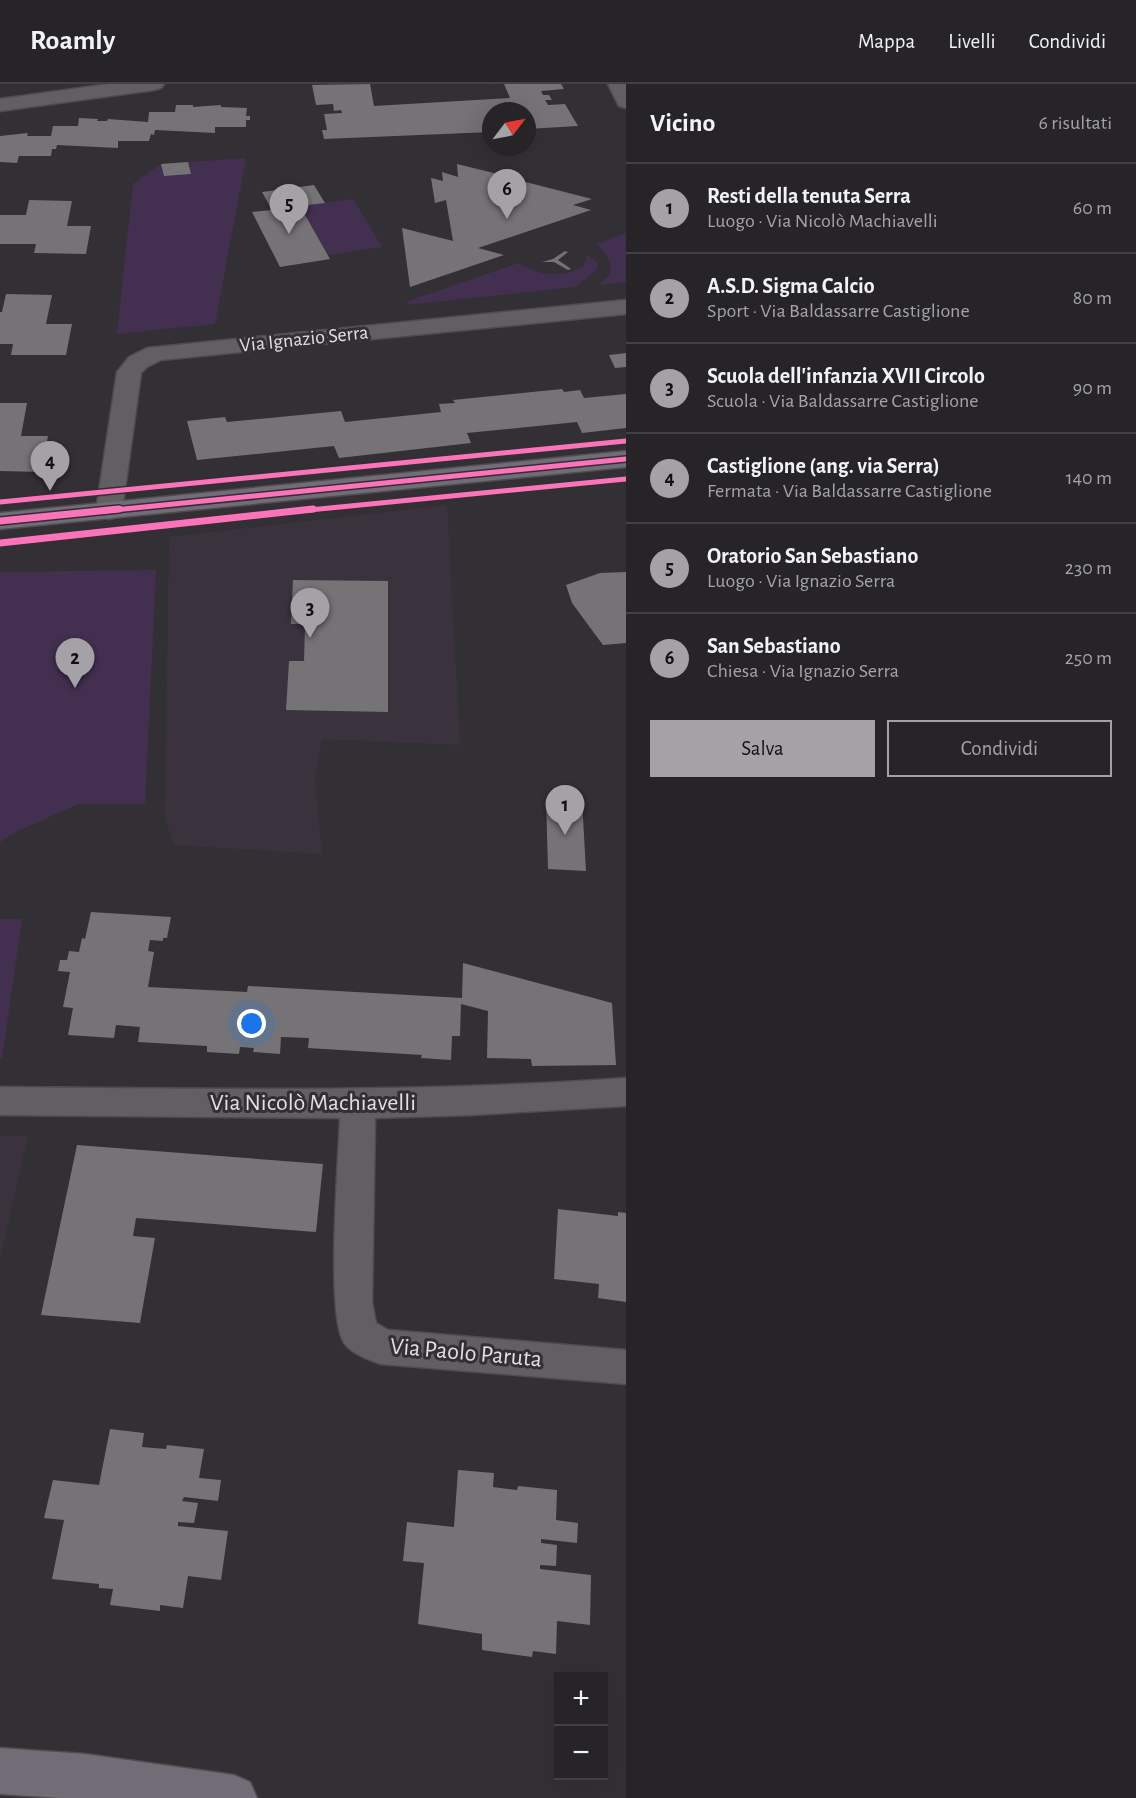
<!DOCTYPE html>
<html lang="it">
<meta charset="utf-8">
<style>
body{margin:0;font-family:"Alegreya Sans",sans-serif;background:#323033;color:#f1f3f6}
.controls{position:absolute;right:18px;bottom:18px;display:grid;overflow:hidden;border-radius:0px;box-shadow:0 6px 24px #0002}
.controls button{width:54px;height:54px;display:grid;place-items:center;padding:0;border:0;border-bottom:2px solid #424144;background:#262427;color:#f1f3f6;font:30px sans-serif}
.compass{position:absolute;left:482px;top:18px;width:54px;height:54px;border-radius:50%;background:#262427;box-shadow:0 6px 24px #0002;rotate:58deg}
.you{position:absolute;left:252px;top:940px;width:21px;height:21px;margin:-15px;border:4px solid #fff;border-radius:50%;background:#1a73e8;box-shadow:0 0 0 9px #1a73e833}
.badge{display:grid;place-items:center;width:39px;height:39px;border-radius:50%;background:#a4a2a6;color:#111;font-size:20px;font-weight:700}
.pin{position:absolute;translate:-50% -50px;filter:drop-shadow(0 2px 3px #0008)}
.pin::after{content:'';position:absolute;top:32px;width:21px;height:18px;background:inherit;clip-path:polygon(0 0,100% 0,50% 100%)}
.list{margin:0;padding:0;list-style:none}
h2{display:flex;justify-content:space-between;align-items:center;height:78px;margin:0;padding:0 24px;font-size:26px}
h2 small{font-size:20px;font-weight:400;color:#a4a4a7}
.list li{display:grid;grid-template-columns:39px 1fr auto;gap:18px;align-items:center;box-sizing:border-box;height:90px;padding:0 24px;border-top:2px solid #424144}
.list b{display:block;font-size:22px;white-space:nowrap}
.list p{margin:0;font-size:20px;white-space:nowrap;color:#a4a4a7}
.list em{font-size:20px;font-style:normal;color:#a4a4a7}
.actions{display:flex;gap:12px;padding:18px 24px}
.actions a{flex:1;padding:14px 0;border:2px solid #a4a2a6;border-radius:0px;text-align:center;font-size:21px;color:#a4a2a6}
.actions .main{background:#a4a2a6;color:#111}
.map{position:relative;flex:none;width:626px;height:1714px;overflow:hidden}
header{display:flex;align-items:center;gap:36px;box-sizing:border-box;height:84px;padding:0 30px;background:#262427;border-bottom:2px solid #424144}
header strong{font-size:28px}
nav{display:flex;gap:33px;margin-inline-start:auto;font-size:21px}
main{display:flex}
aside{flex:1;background:#262427}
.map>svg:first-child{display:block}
</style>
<header>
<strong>Roamly</strong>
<nav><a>Mappa</a><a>Livelli</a><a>Condividi</a></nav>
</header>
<main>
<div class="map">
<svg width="626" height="1714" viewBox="0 0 626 1714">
<rect width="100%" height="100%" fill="#323034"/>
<g fill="#3a333e">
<polygon points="447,421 460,661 322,655 315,696 322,770 174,761 165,735 169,453"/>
<polygon points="0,1052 28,1052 0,1175"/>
</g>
<g fill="#433050">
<polygon points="246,74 215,240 117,250 133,100 161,80"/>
<polygon points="353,115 382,163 328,171 300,122"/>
<path d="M626 149V198L598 201 610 191C612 176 606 170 597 160Z"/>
<path d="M587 171 598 179 596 187 575 203 406 221 408 217 519 179C535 192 569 195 584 181Z"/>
<polygon points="156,486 145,720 78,720 14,749 0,758 0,488"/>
<polygon points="0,835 22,835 2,974 0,974"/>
</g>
<g fill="#757376">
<polygon points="370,0 374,22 510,14 504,0 561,0 564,5 541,7 543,11 549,11 552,16 545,16 548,21 565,20 578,42 527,45 527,27 491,27 491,48 324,55 322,46 327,46 324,30 342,29 341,26 334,27 333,20 316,21 312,1"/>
<polygon points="176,21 193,21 193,23 221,21 221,23 247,24 246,32 250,32 250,36 246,36 246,43 215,43 215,49 155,46 154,51 151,50 149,57 118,57 118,64 57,61 56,65 52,65 51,72 19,72 17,79 0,78 0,52 28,49 27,52 51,52 53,42 78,42 79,34 98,35 97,37 107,37 108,35 148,38 149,28 175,28"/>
<polygon points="188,78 191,90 164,92 161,80"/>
<polygon points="457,80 506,92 511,90 510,94 592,115 573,121 591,126 478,164 504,171 410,203 402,144 453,157 446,116 435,119 431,94 443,97 442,88 458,93"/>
<polygon points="314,101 325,119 300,122 330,175 280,183 252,128 272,126 262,108"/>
<polygon points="29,116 72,117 67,142 91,142 86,170 34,169 36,160 0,160 0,131 26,131"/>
<polygon points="565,167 568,168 558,176 571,185 568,186 554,178 542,178 553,175"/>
<polygon points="6,210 52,211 46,240 72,240 66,271 11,271 13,260 0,260 0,228 2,228"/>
<polygon points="626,269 626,283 615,284 609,271"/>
<polygon points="562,305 564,308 580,306 584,314 626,310 626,344 582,349 577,338 467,349 471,359 339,374 334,362 197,376 187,337 225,333 227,338 341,327 345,338 441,328 439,320 455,319 453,316"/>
<polygon points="0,319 27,319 21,352 48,352 41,388 0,387"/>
<polygon points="626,488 626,559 603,561 572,519 566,501 600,489"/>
<polygon points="293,496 388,497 388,628 286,626 289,577 304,577 305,540 291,540"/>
<polygon points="546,715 582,716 586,787 548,785"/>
<polygon points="91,828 171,833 167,854 163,854 163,857 150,856 148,867 154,868 148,903 247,908 248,902 462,914 463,879 612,919 616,981 532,982 531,975 487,974 488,927 461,920 460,952 452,952 451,976 421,974 422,971 308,964 309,954 281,953 280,970 253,968 254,964 240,963 239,970 207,968 207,962 138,958 140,943 116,941 114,954 68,951 73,924 63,923 70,888 58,887 60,876 67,876 69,867 79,868 82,854 85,855"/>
<polygon points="77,1061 323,1080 316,1148 136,1134 133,1152 155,1154 140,1239 41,1231"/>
<polygon points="558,1125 618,1132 618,1128 626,1129 626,1218 598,1214 599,1200 554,1195"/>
<polygon points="110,1345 144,1349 142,1363 166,1365 167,1361 204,1365 199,1394 221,1396 218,1417 184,1413 182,1417 198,1419 194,1439 178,1438 178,1442 228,1447 221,1496 188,1492 183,1524 160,1521 160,1527 110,1521 113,1505 99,1504 99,1500 52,1495 64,1436 44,1434 53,1396 99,1401"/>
<polygon points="458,1386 494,1389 493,1403 517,1406 518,1402 557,1406 556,1436 578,1439 577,1459 541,1455 541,1459 557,1461 556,1482 540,1481 540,1485 591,1491 590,1541 557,1537 556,1570 533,1567 532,1573 482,1566 482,1550 418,1540 424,1479 403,1477 407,1438 454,1443"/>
</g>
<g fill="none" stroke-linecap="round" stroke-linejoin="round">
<g stroke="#4e4c50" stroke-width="3">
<g id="minor">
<polygon points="109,0 164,0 161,4 154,6 0,27 0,15"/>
<polygon points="608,0 626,0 626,24 619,22"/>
<polygon points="626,216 626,230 161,276 147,283 141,289 122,427 118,433 109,435 100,433 96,427 117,288 129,273 147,264"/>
<path d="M626 994V1022L470 1031 375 1034 372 1218 376 1239 388 1246 626 1266V1300L381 1280C370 1276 352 1270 345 1260 325 1235 339 1074 340 1034L0 1031V1003C209 1005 417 1009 626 994Z"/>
</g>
</g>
<g stroke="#4e4c50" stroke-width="3">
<g id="major">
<polygon points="626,367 626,383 0,445 0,429"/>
<polygon points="0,1664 85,1670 234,1691 250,1698 257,1714 61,1714 0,1710"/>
</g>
</g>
<use href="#minor" fill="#615f62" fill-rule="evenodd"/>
<use href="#major" fill="#726c76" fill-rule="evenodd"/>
<g stroke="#322f35" stroke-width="8">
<g id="cycleway-far1">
<polyline points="0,418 626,357"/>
<polyline points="104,427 626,375"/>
<polyline points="299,427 626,395"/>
</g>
</g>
<g stroke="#322f35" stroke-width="10">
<g id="cycleway">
<polyline points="0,437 119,425"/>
<polyline points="0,459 313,425"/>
</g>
</g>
<use href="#cycleway-far1" stroke="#fb73b8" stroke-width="5"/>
<use href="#cycleway" stroke="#fb73b8" stroke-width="7"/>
</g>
<g text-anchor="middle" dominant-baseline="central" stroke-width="6" stroke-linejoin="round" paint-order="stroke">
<g font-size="20" fill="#e1dfe3" stroke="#322f35">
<text transform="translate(304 255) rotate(-6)">Via Ignazio Serra</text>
</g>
<g font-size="24" fill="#e1dfe3" stroke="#322f35">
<text x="313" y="1019">Via Nicolò Machiavelli</text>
<text transform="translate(466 1269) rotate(5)">Via Paolo Paruta</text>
</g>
</g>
</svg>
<div class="controls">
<button>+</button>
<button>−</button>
</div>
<svg class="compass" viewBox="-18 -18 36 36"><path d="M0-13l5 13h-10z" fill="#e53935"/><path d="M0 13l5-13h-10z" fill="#a4a4a7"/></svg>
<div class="you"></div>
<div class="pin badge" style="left:565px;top:751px">1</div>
<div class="pin badge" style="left:75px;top:604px">2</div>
<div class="pin badge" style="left:310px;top:554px">3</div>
<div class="pin badge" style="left:50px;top:407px">4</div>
<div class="pin badge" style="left:289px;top:150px">5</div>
<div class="pin badge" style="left:507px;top:135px">6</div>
</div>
<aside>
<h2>Vicino<small>6 risultati</small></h2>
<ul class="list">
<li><span class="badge">1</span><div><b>Resti della tenuta Serra</b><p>Luogo · Via Nicolò Machiavelli</p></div><em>60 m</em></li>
<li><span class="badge">2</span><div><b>A.S.D. Sigma Calcio</b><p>Sport · Via Baldassarre Castiglione</p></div><em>80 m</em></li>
<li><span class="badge">3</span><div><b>Scuola dell'infanzia XVII Circolo</b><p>Scuola · Via Baldassarre Castiglione</p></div><em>90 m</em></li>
<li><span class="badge">4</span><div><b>Castiglione (ang. via Serra)</b><p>Fermata · Via Baldassarre Castiglione</p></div><em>140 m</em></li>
<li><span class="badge">5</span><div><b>Oratorio San Sebastiano</b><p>Luogo · Via Ignazio Serra</p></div><em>230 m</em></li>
<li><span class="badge">6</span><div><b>San Sebastiano</b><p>Chiesa · Via Ignazio Serra</p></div><em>250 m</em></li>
</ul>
<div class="actions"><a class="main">Salva</a><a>Condividi</a></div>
</aside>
</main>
